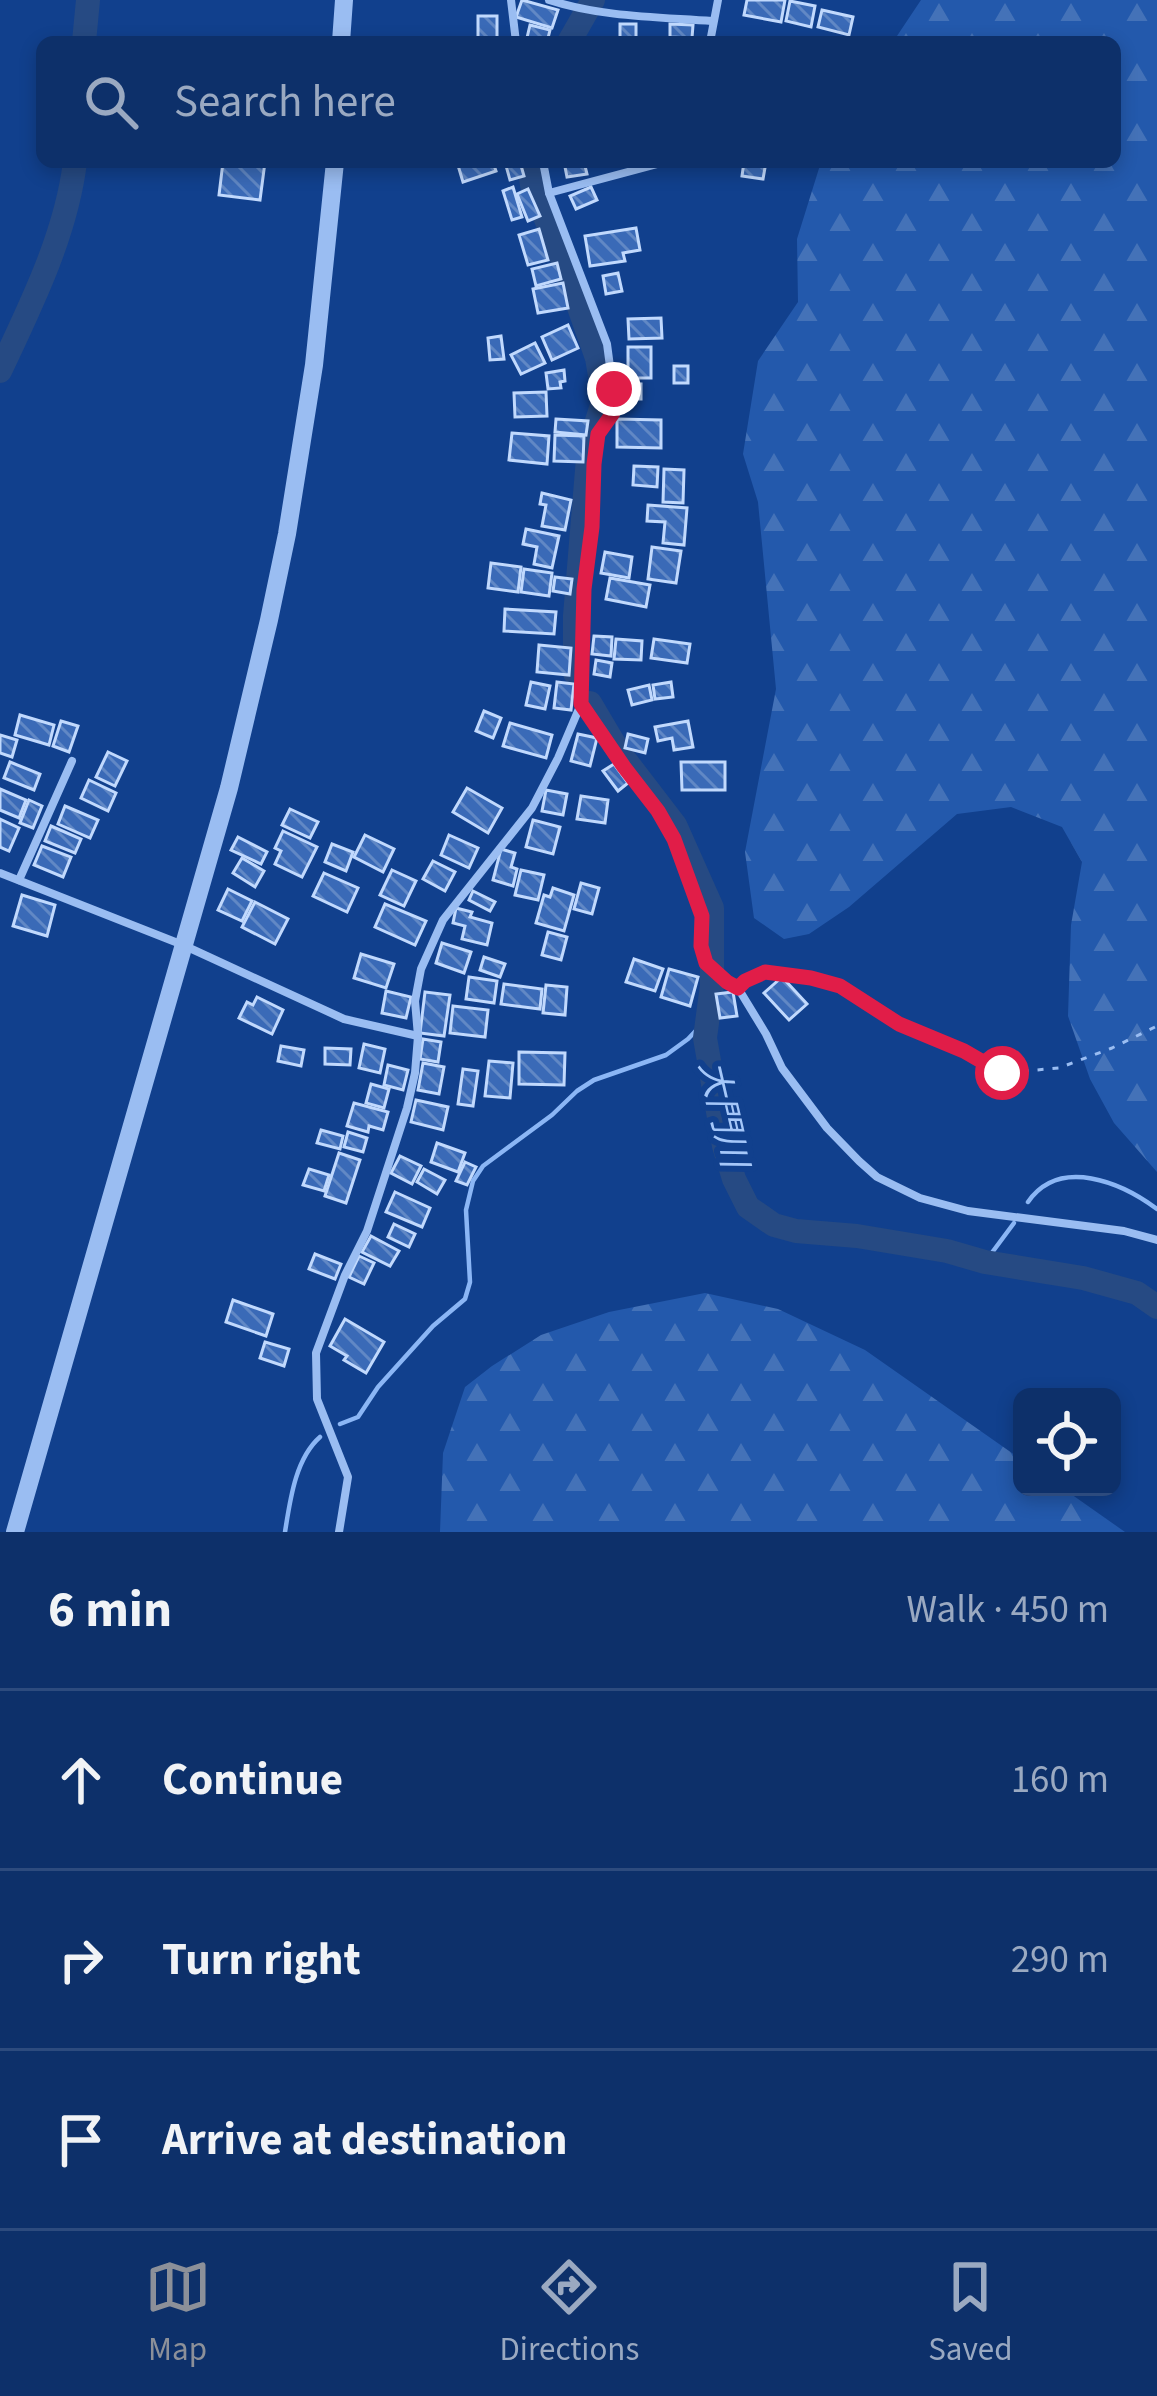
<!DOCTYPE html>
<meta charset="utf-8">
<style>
body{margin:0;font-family:"Source Sans 3","Noto Sans JP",sans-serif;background:#163870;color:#f1f3f6}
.controls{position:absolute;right:36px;bottom:36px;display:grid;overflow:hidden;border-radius:18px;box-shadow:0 6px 18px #0003}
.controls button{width:108px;height:108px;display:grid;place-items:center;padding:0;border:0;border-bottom:3px solid #2d4b7e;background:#0d306a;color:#f1f3f6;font:60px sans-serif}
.stop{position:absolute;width:36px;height:36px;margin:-27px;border:9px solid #e11d48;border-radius:50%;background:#fff}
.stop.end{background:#e11d48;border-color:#fff;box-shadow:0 3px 12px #0008}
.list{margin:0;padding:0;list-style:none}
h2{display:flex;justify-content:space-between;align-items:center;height:156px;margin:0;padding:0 48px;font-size:51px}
h2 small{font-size:39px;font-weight:400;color:#9aa9c1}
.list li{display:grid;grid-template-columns:78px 1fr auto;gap:36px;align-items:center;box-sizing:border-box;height:180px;padding:0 48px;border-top:3px solid #2d4b7e}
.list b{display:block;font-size:45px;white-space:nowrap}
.list em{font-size:39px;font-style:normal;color:#9aa9c1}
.icon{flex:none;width:66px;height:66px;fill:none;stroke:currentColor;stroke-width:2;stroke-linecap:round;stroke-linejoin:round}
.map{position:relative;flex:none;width:1157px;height:1532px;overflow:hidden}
.search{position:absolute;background:#0d306a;box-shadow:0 6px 18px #0003;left:36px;right:36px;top:36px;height:132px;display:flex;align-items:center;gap:30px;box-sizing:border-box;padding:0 42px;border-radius:18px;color:#9aa9c1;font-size:45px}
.sheet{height:696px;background:#0d306a}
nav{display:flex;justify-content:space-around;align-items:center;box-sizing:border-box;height:168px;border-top:3px solid #2d4b7e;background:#0d306a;font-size:33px;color:#9aa9c1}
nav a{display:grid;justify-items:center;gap:6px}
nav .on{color:#8c9099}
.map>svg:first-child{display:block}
</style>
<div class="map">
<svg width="1157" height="1532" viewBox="0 0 1157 1532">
<defs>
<pattern id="forest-firs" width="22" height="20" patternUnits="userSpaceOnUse" patternTransform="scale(3)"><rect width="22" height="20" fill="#2359ac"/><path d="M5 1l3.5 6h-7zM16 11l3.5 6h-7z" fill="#4472b8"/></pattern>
<pattern id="building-back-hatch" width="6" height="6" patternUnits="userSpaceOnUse" patternTransform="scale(3)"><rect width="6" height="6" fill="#3a6ab7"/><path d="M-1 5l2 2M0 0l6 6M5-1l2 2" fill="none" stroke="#6188c5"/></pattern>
</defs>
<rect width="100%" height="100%" fill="#11408d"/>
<g fill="url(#forest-firs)">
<polygon points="921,0 1157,0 1157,1172 1114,1123 1090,1079 1068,1016 1071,925 1082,862 1062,827 1011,807 957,814 849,907 809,934 784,939 754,918 745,852 776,689 758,502 743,454 758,361 798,302 797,239 821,162 1115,162 1115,42 893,42"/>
<polygon points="705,1293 778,1309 865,1350 1022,1460 1022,1487 1061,1487 1125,1532 440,1532 443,1453 465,1387 492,1366 541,1335 609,1312"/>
</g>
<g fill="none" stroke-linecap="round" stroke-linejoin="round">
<g stroke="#8bb6f5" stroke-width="4.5">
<path d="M1028 1202C1060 1156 1122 1183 1157 1209"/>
<polyline points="985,1262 1014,1223"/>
<polyline points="340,1424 358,1417 378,1387 433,1326 465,1299 470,1282 466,1210 473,1181 483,1166 552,1115 577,1091 594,1080 666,1055 688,1039 706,1020"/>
<path d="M285 1532C290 1501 295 1459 320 1437"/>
</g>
<g stroke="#264a83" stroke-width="24">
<polyline points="84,42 88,0"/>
<polyline points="569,42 593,0"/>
<polyline points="529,162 532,185 559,251 597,358 604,399 589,446 575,616 575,673"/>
<path d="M0 371C31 305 66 235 75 162"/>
<polyline points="590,703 619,752 675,825 712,908 712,985 705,1038 724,1146 734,1179 748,1207 774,1225 796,1231 857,1236 947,1251 985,1262 1083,1278 1137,1293 1157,1307"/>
</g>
</g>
<g fill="url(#building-back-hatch)" stroke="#c1d9fd" stroke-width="3">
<polygon points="522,0 558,10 552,28 516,17"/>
<polygon points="747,0 785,0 781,22 744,15"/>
<polygon points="790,1 815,6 811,27 786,21"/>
<polygon points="822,10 853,17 849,35 818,27"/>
<rect x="478" y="16" width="19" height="26"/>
<rect x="620" y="24" width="16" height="18"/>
<polygon points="670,24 693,25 692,38 670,37"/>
<polygon points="530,25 550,30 547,42 526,42"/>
<polygon points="223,162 265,162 260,200 219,195"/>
<polygon points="457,162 493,162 496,171 463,182"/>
<polygon points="505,162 520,162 524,176 510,180"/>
<polygon points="564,162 584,162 587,174 567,177"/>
<polygon points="744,162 766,162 763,179 742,176"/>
<polygon points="513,187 522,217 512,220 503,191"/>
<polygon points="591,187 597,200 576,209 570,196"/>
<polygon points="528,189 540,216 528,221 517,194"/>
<polygon points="636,228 640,250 623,253 625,261 590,266 585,236"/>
<polygon points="539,229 548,260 528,265 519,235"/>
<polygon points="557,263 561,279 536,286 532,269"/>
<polygon points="618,273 622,291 606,294 603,276"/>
<polygon points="563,283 568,308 538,313 533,289"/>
<polygon points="661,318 662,338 629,339 628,319"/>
<polygon points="568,325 578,348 552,360 542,337"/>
<polygon points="501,336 504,359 490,360 488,338"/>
<polygon points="535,343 545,363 521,374 511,355"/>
<rect x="628" y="347" width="23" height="31"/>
<rect x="674" y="366" width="14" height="17"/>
<polygon points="564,370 565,381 560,382 561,388 548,389 546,373"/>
<polygon points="619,383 641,384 641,399 619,399"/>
<polygon points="546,392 547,416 515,417 514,393"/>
<polygon points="556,419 588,421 586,435 555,432"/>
<polygon points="617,419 661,420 661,448 617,447"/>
<polygon points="512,433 549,436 547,464 509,460"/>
<polygon points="555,435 584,436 583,462 554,461"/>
<polygon points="634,466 658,467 657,487 633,485"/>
<polygon points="664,469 684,470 683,503 663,502"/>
<polygon points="542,493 571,500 565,530 542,526 546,505 540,504"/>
<polygon points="648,505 687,508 684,545 663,543 665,522 647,521"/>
<polygon points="526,529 559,536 552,568 534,564 537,547 523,544"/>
<polygon points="652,547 681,551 676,583 648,579"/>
<polygon points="605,552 632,557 629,578 601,573"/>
<polygon points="491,563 521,567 518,592 488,588"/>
<polygon points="524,569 552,573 549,596 521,592"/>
<polygon points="555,577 572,579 570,594 553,591"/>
<polygon points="610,578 650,585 646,607 606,599"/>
<polygon points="505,609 556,612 554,634 504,631"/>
<polygon points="594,636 612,637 611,656 592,654"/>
<polygon points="616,639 642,641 641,660 614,659"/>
<polygon points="654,639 690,644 687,663 651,658"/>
<polygon points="539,645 571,648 569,675 537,672"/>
<polygon points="596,660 612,663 610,677 594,674"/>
<polygon points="531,682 550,686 545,709 526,705"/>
<polygon points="557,682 574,684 571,710 554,708"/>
<polygon points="671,682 673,697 655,699 653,685"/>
<polygon points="649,685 652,700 632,705 628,690"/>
<polygon points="484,711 501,718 493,738 476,731"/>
<polygon points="20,715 54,725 49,745 15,735"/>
<polygon points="61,721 78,726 69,752 53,746"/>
<polygon points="688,721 693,747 674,750 672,738 658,741 655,727"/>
<polygon points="510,723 552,735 546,758 503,746"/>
<polygon points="578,734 597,738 590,766 571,761"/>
<polygon points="628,734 648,739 645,753 625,748"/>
<polygon points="0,735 17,740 12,757 0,753"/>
<polygon points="108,752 127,761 115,786 96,777"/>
<polygon points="10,762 40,774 34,790 4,778"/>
<polygon points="681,762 725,762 725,790 682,790"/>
<polygon points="614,764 628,783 618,791 603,771"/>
<polygon points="89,780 116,793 108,811 81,798"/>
<polygon points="467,788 502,808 488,833 453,812"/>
<polygon points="0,789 26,800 19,818 0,810"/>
<polygon points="546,790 567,794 563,815 542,811"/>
<polygon points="581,796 608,800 605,823 577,819"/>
<polygon points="29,800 42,806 33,828 20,823"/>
<polygon points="65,806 98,820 90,838 58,824"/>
<polygon points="290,809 318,822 310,838 282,825"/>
<polygon points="0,819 19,828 9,851 0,847"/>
<polygon points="533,820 560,827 553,854 526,847"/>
<polygon points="51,826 81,839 75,853 45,841"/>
<polygon points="283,831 317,847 302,877 275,864 281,851 275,848"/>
<polygon points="365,835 394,849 383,872 354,857"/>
<polygon points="449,835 478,848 469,868 441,855"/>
<polygon points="238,837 267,852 261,864 231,850"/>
<polygon points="332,844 353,852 346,871 325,862"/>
<polygon points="42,846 71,857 63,877 34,865"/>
<polygon points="501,849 515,853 511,867 517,869 513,886 493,880"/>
<polygon points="242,858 264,871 255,887 233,873"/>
<polygon points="433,861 455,872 445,891 423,879"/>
<polygon points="392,870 416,881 404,906 380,895"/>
<polygon points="521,870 544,875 538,900 515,895"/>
<polygon points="324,873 358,888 347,912 313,896"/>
<polygon points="581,883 599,888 592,914 574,909"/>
<polygon points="553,888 574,895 564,931 536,923 544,895 550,897"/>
<polygon points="228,889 252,901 242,921 218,910"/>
<polygon points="473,891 495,902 490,911 469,900"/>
<polygon points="22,895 55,905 47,936 13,926"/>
<polygon points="255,902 288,919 275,944 242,927"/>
<polygon points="385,904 426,921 415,945 375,927"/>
<polygon points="456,908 472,912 470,917 492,923 487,945 462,939 465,926 453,923"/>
<polygon points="548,932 567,937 561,960 542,955"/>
<polygon points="442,943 471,952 464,973 436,963"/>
<polygon points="361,954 394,964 386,988 354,978"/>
<polygon points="484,957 505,964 500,977 480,970"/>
<polygon points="634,959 663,969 655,991 626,982"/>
<polygon points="669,969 698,977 690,1006 661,997"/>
<polygon points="469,977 497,981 494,1003 466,999"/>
<polygon points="782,977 807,1004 789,1020 764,993"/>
<polygon points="504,984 542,989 540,1009 501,1004"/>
<polygon points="546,985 567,987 565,1015 543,1013"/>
<polygon points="386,991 411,997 406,1018 382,1013"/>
<polygon points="425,992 450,995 444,1036 420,1033"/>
<polygon points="733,992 737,1016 720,1018 716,994"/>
<polygon points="257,997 283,1010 272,1034 239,1018 247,1002 253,1005"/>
<polygon points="453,1006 488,1010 485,1037 450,1033"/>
<polygon points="423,1039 441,1042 438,1062 420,1059"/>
<polygon points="364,1044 385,1049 380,1073 359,1068"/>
<polygon points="281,1046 304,1050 301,1066 278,1061"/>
<polygon points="325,1048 351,1049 350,1065 325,1064"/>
<polygon points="519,1052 565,1053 564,1085 519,1084"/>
<polygon points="489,1061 513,1063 510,1098 485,1096"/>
<polygon points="423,1063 444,1067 439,1094 418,1090"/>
<polygon points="388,1065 408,1070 403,1090 384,1085"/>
<polygon points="463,1069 478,1071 473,1106 458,1104"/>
<polygon points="371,1084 389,1089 384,1108 366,1103"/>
<polygon points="416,1100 448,1107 443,1130 411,1122"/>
<polygon points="354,1103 388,1112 383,1130 369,1126 368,1132 347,1126"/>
<polygon points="321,1130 343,1136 340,1149 317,1143"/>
<polygon points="348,1132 367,1138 363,1152 344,1147"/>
<polygon points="437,1143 465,1153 458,1172 431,1162"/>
<polygon points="339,1153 360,1160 346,1203 325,1196"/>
<polygon points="400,1156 421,1166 412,1184 391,1173"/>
<polygon points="465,1162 476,1167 467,1185 456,1181"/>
<polygon points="309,1169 329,1175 324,1191 303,1185"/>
<polygon points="424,1169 445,1180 437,1194 417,1182"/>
<polygon points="395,1192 430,1208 422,1227 386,1212"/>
<polygon points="394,1224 415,1234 409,1247 388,1237"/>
<polygon points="371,1236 399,1251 390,1266 362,1252"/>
<polygon points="315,1254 341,1264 335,1279 309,1269"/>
<polygon points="359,1256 374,1263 364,1284 349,1277"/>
<polygon points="233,1300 273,1314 266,1336 226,1322"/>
<polygon points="345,1319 384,1342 366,1373 344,1360 347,1356 330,1346"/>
<polygon points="265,1342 289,1349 284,1366 260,1358"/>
</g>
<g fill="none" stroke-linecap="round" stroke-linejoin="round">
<polyline stroke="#9abdf2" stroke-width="3" stroke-dasharray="6 9" stroke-linecap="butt" points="748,979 765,972 811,978 840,986 899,1024 964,1051 1002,1073 1059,1068 1112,1048 1157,1026"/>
<g stroke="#9abdf2" stroke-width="8">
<polyline points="511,0 516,42"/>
<path d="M549 0C601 17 658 17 712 21"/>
<polyline points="710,42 718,0"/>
<polyline points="549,193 665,162"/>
<polyline points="582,705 624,767 658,811 674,839 702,917 701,946 706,963 727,983 738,988 766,1034 782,1068 827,1128 859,1161 877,1177 920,1198 968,1211 1124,1231 1157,1240"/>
<polyline points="0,873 183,945 344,1019 418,1036"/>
<polyline points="19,880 72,761"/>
<polyline points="339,1532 348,1477 317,1399 316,1353 345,1275 367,1231 407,1108 415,1073 418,1036 415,1001 421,969 443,920 532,808 558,758 581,704 584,589 592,527 594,464 598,434 613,413 613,389 607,344 549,193 543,162"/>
</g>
<g stroke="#9abdf2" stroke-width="18">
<polyline points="341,42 344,0"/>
<polyline points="15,1532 229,788 269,620 287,534 314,365 335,162"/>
</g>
</g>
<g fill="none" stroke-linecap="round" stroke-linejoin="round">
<polyline stroke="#e11d48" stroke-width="15" points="614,389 613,413 598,434 594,464 592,527 584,589 581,704 624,767 658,811 674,839 702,916 701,946 706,963 727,982 738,988 745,981 765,972 811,978 840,986 899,1024 964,1051 1002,1073"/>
</g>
<g text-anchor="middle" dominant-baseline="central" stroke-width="12" stroke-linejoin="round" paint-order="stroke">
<g font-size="36" font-style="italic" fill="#a5c7f9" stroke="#11408d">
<text transform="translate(723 1114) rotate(77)">大門川</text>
</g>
</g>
</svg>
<div class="controls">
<button><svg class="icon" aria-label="locate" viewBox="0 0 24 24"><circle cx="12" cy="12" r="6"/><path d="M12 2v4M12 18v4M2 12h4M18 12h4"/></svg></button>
</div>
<div class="stop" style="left:1002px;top:1073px"></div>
<div class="stop end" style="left:614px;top:389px"></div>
<div class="search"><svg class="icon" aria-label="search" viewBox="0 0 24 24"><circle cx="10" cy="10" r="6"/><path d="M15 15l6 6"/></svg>Search here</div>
</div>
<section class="sheet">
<h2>6 min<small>Walk · 450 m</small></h2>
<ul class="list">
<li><svg class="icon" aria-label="ahead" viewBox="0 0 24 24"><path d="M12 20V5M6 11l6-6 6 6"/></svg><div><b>Continue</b></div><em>160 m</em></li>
<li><svg class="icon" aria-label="right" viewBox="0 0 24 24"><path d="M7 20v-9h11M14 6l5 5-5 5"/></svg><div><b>Turn right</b></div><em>290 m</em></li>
<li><svg class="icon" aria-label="arrive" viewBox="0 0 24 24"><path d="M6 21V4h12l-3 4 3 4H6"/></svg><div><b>Arrive at destination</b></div></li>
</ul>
</section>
<nav>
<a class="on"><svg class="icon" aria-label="map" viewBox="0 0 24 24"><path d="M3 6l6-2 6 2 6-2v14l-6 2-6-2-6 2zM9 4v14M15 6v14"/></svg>Map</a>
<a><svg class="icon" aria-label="directions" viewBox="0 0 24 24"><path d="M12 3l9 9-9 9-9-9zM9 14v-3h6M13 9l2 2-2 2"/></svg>Directions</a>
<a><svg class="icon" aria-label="saved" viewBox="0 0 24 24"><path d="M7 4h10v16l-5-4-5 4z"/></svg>Saved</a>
</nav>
